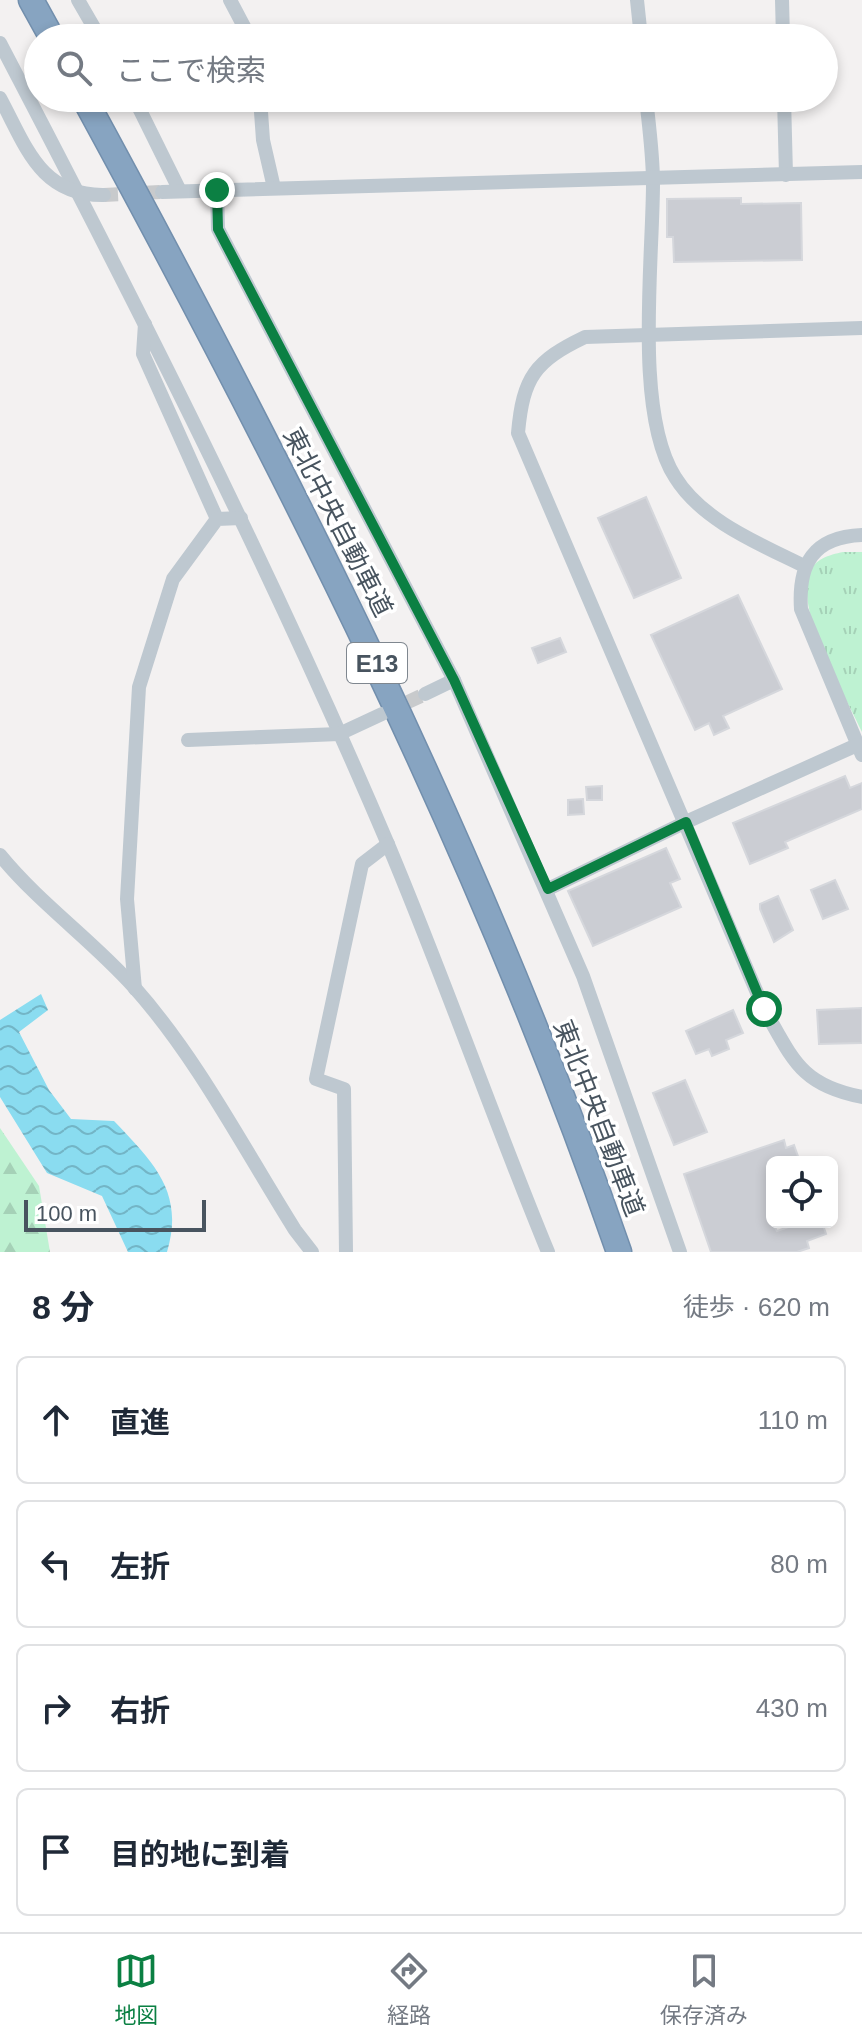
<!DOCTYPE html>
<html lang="ja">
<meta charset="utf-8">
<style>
body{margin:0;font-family:Helvetica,"Noto Sans JP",sans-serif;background:#f2f2f3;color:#1f2937}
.controls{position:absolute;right:24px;bottom:24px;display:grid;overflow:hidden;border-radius:12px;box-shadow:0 4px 12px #0003}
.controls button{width:72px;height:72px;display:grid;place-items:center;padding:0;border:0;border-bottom:2px solid #e0e1e3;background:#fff;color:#1f2937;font:40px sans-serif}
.scale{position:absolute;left:24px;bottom:20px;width:182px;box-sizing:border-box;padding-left:8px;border:4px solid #48545f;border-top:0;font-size:22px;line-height:28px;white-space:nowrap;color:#48545f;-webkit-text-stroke:6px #fff;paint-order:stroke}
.stop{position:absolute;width:24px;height:24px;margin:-18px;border:6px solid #0b8043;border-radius:50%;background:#fff}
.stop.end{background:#0b8043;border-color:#fff;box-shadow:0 2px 8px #0008}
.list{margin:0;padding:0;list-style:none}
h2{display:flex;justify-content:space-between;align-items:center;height:104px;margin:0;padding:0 32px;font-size:34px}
h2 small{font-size:26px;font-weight:400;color:#747a83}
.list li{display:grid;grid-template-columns:52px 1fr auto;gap:24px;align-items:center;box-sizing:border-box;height:128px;margin:0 16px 16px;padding:0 16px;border:2px solid #e0e1e3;border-radius:12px}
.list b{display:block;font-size:30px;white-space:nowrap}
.list em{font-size:26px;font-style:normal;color:#747a83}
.icon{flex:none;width:44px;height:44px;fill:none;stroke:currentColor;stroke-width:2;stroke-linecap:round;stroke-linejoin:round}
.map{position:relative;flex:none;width:862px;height:1252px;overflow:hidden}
.search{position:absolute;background:#fff;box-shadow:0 4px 12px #0003;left:24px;right:24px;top:24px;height:88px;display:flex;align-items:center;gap:20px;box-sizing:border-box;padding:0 28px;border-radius:44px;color:#747a83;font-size:30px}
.sheet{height:680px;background:#fff}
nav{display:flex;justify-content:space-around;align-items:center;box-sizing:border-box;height:112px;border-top:2px solid #e0e1e3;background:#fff;font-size:22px;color:#747a83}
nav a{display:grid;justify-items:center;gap:4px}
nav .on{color:#0b8043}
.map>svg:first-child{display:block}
</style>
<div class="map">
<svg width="862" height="1252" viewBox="0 0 862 1252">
<defs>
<pattern id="grass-tufts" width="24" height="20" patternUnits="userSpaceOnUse" patternTransform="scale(2)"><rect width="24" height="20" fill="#bef2d2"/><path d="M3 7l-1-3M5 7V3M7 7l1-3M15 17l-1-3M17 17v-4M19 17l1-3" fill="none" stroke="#a5d1b7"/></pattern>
<pattern id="forest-firs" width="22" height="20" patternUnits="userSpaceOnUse" patternTransform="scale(2)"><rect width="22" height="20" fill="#bef2d2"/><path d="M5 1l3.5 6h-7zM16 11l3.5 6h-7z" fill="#a5d1b7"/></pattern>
<pattern id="water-waves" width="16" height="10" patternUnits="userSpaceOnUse" patternTransform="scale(2)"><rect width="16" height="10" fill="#8adcf0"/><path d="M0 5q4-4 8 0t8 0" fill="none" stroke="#73b5c6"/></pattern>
</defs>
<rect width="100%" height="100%" fill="#f3f1f1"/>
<path fill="url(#grass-tufts)" d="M843 552H862V732C845 694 796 614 809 574 814 559 829 555 843 552Z"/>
<polygon fill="url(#forest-firs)" points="0,1128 39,1186 50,1252 0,1252"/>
<path fill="url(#water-waves)" d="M41 994 48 1010 19 1032 49 1090 71 1119 114 1121C153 1162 185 1192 167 1252H128L102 1196 47 1173 0 1097V1020Z"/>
<g fill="#cbcdd3" stroke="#d5d7dc" stroke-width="2">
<polygon points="741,198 741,204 801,203 802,260 674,262 673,237 667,237 667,199"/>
<polygon points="646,497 681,578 634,598 598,518"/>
<polygon points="738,595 782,689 723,716 729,728 714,735 709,723 695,730 651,635"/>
<polygon points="560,638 566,652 538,663 532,648"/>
<polygon points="845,776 850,788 862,783 862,809 785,842 788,848 750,864 733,823"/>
<polygon points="602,786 602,800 587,800 586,787"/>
<polygon points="583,799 584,814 568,815 568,800"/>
<polygon points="666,848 680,879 670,883 681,907 593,946 568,891"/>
<polygon points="835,880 848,909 823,919 811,890"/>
<polygon points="778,896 793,930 774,942 760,909 760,904"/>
<polygon points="862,1008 862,1043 819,1044 817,1010"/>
<polygon points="733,1010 743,1033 726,1040 729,1049 712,1056 709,1049 696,1054 686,1031"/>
<polygon points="685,1080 707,1132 674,1145 653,1093"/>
<polygon points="784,1140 786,1148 794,1145 800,1162 772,1162 772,1185 767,1187 772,1201 772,1222 777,1231 803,1222 822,1222 826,1234 807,1241 809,1248 797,1252 711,1252 684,1174"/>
</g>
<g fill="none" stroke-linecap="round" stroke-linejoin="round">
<g stroke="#c8cacc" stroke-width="14" stroke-dasharray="14 7" stroke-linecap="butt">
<polyline points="104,195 162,192"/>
<polyline points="389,711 425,694"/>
</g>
<g stroke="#728fad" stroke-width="27">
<g id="highway">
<polyline points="31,0 52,38"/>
<path d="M84 98C287 471 480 850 619 1252"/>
</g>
</g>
<g stroke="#bec8d0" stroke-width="14">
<polyline points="78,0 100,38"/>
<polyline points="230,0 250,38"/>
<polyline points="637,0 641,38"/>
<polyline points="782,0 783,38"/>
<path d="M0 43C137 305 271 569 387 842 444 977 492 1116 548 1252"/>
<path d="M0 98C26 146 40 196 104 195"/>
<polyline points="134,98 180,191"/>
<polyline points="260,98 263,140 274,188"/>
<path d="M646 98C649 126 653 155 653 183 653 260 634 413 675 477 702 521 760 544 804 566"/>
<polyline points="784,98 786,175"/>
<polyline points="217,190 218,229 454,680 583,976 680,1252"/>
<polyline points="162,192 862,172"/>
<polyline points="145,324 143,354 217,519"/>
<path d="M862 328 585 337C535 361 523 377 518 433L764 1009C793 1059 800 1085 862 1097"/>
<path d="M862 535C813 537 798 564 801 609L862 755"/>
<polyline points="425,694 454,680"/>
<polyline points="188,740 339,734 382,714"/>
<path d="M0 855C40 904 92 940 134 987 198 1059 244 1149 295 1230L312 1252"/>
<polyline points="548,889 686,822 857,745"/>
<polyline points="135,989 127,899 139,687 173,579 217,519 241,518"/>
<polyline points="346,1252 344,1089 316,1079 362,864 388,844"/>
</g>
<use href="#highway" stroke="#87a4c1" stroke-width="24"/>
</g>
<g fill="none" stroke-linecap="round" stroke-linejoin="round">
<polyline stroke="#0b8043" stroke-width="10" points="217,190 218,229 454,680 548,889 686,822 764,1009"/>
</g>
<g text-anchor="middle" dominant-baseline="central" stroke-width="7" stroke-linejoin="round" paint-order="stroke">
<rect fill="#fff" stroke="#7f878f" stroke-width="2" x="347" y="643" width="60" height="40" rx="6"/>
<g font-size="24" font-weight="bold" fill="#48545f">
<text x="377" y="663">E13</text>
</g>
<g font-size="26" fill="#48545f" stroke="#fff">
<text transform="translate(338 522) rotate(63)">東北中央自動車道</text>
<text transform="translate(599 1118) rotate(69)">東北中央自動車道</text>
</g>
</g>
</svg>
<div class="controls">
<button><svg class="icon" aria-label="locate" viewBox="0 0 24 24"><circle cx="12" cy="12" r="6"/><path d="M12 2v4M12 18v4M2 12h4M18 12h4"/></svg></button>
</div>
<div class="scale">100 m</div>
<div class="stop" style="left:764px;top:1009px"></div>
<div class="stop end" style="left:217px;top:190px"></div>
<div class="search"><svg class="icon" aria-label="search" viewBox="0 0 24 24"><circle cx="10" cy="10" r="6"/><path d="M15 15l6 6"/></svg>ここで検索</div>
</div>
<section class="sheet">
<h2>8 分<small>徒歩 · 620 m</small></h2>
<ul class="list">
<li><svg class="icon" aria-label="ahead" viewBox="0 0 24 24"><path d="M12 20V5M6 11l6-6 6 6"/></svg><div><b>直進</b></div><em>110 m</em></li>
<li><svg class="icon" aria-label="left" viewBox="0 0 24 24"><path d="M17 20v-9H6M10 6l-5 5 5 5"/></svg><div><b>左折</b></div><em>80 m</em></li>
<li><svg class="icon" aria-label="right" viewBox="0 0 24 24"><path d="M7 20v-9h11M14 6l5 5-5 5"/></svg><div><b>右折</b></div><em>430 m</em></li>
<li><svg class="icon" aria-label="arrive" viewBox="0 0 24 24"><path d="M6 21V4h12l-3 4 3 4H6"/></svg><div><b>目的地に到着</b></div></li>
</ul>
</section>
<nav>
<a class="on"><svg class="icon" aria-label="map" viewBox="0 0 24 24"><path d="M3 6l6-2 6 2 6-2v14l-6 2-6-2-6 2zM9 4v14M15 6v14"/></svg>地図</a>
<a><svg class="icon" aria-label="directions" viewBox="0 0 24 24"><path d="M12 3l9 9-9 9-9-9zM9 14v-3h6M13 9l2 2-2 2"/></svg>経路</a>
<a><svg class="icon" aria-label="saved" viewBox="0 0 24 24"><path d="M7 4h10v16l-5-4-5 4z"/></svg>保存済み</a>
</nav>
